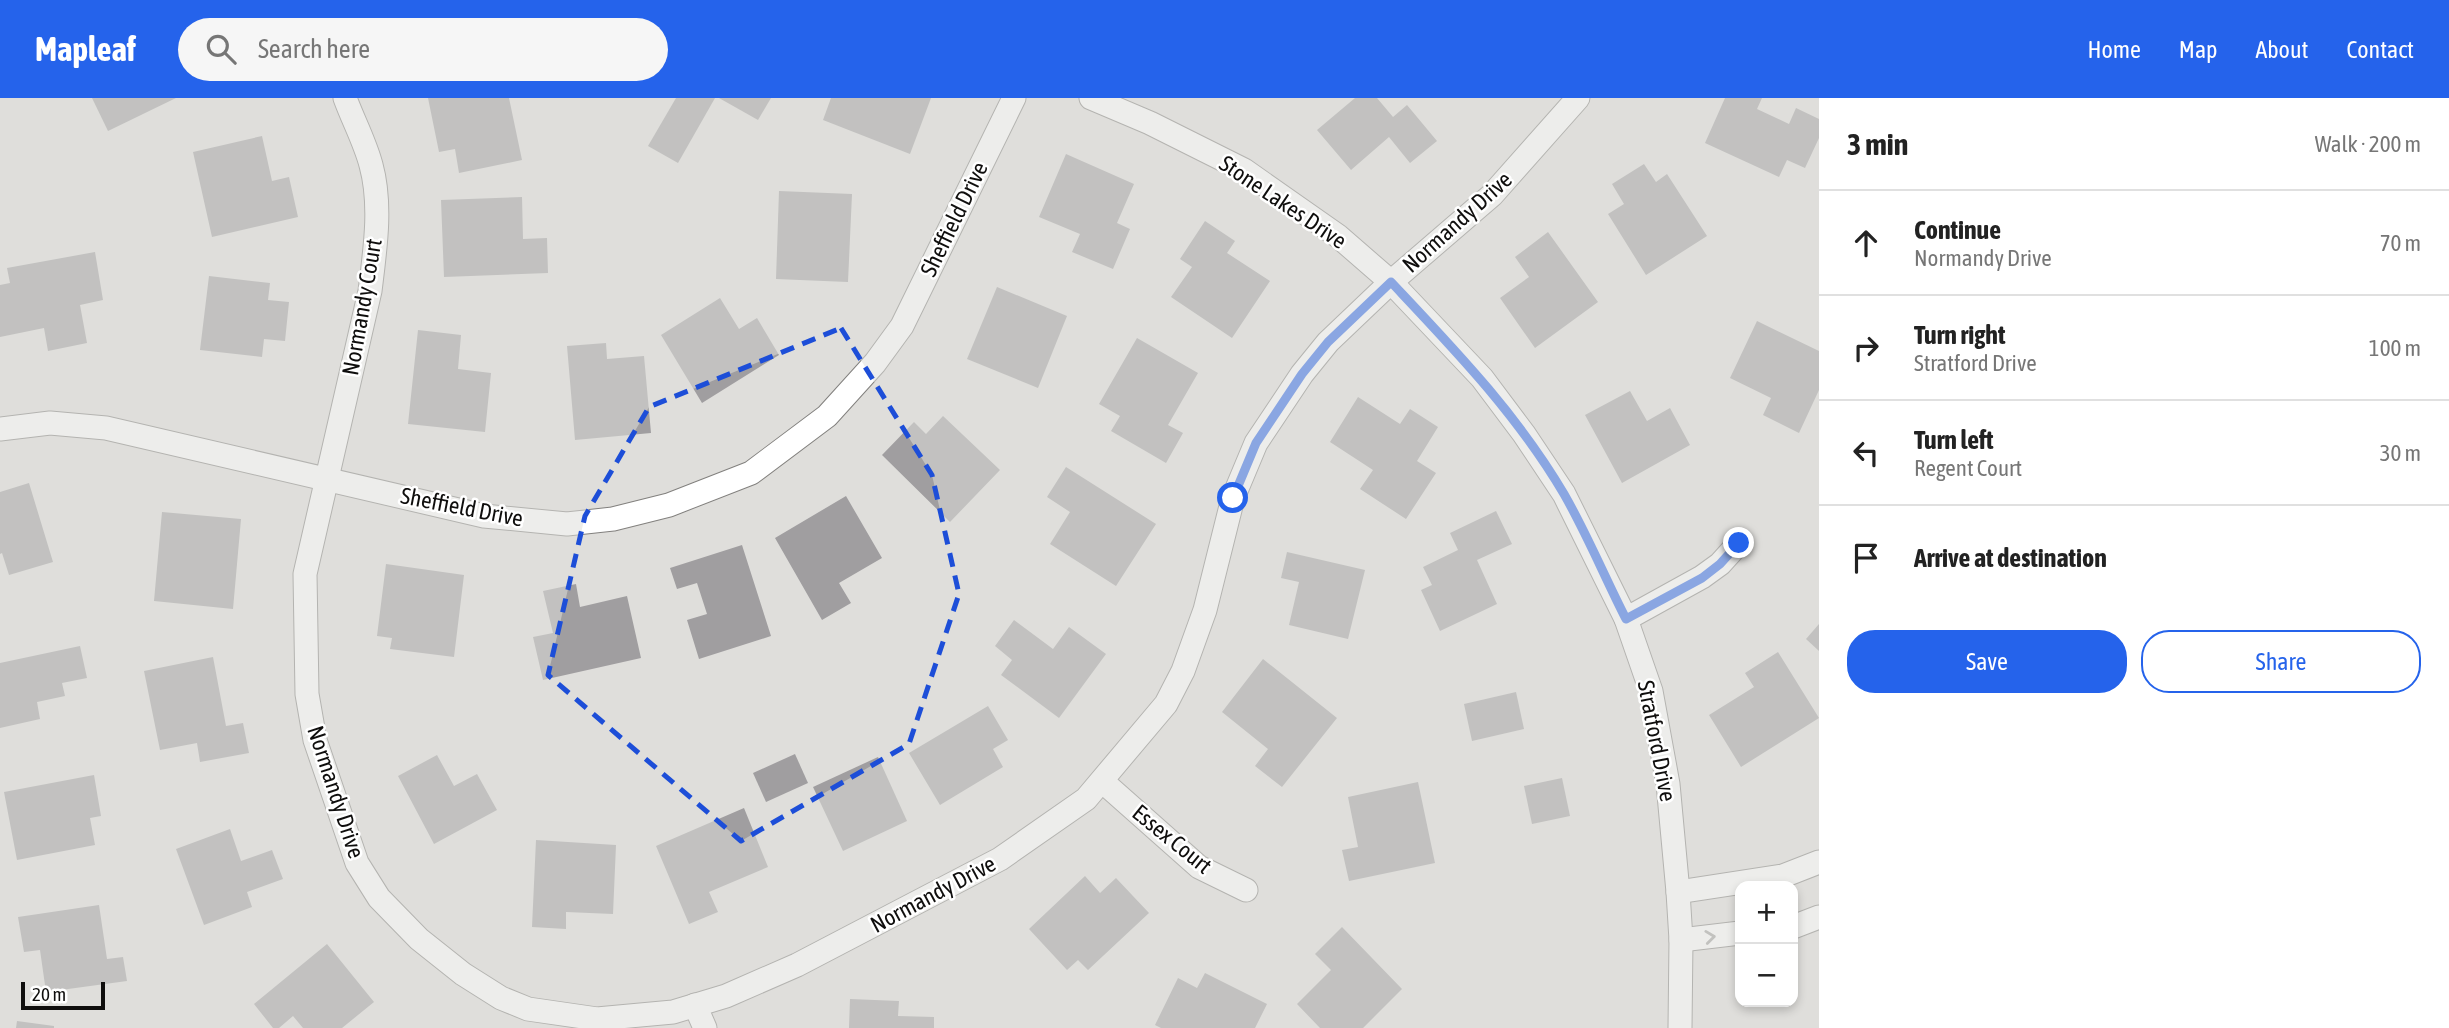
<!DOCTYPE html>
<meta charset="utf-8">
<style>
body{margin:0;font-family:"Asap Condensed",sans-serif;background:#f6f6f6;color:#222}
.controls{position:absolute;right:21px;bottom:21px;display:grid;overflow:hidden;border-radius:14px;box-shadow:0 4px 10px #0003}
.controls button{width:63px;height:63px;display:grid;place-items:center;padding:0;border:0;border-bottom:2px solid #e0e0e0;background:#fff;color:#222;font:35px sans-serif}
.scale{position:absolute;left:21px;bottom:18px;width:84px;box-sizing:border-box;padding-left:7px;border:4px solid #0f0e0d;border-top:0;font-size:19px;line-height:24px;white-space:nowrap;color:#0f0e0d;-webkit-text-stroke:5px #fff;paint-order:stroke}
.stop{position:absolute;width:21px;height:21px;margin:-16px;border:5px solid #2563eb;border-radius:50%;background:#fff}
.stop.end{background:#2563eb;border-color:#fff;box-shadow:0 2px 7px #0008}
.list{margin:0;padding:0;list-style:none}
h2{display:flex;justify-content:space-between;align-items:center;height:91px;margin:0;padding:0 28px;font-size:30px}
h2 small{font-size:23px;font-weight:400;color:#767676}
.list li{display:grid;grid-template-columns:46px 1fr auto;gap:21px;align-items:center;box-sizing:border-box;height:105px;padding:0 28px;border-top:2px solid #e0e0e0}
.list b{display:block;font-size:26px;white-space:nowrap}
.list p{margin:0;font-size:23px;white-space:nowrap;color:#767676}
.list em{font-size:23px;font-style:normal;color:#767676}
.actions{display:flex;gap:14px;padding:21px 28px}
.actions a{flex:1;padding:16px 0;border:2px solid #2563eb;border-radius:28px;text-align:center;font-size:24px;color:#2563eb}
.actions .main{background:#2563eb;color:#fff}
.icon{flex:none;width:38px;height:38px;fill:none;stroke:currentColor;stroke-width:2;stroke-linecap:round;stroke-linejoin:round}
.map{position:relative;flex:none;width:1819px;height:930px;overflow:hidden}
header{display:flex;align-items:center;gap:42px;box-sizing:border-box;height:98px;padding:0 35px;background:#2563eb;color:#fff}
header strong{font-size:33px}
nav{display:flex;gap:38px;margin-inline-start:auto;font-size:24px}
.search{width:490px;height:63px;background:#f6f6f6;display:flex;align-items:center;gap:18px;box-sizing:border-box;padding:0 24px;border-radius:38px;color:#767676;font-size:26px}
main{display:flex}
aside{flex:1;background:#fff}
.map>svg:first-child{display:block}
</style>
<header>
<strong>Mapleaf</strong>
<div class="search"><svg class="icon" aria-label="search" viewBox="0 0 24 24"><circle cx="10" cy="10" r="6"/><path d="M15 15l6 6"/></svg>Search here</div>
<nav><a>Home</a><a>Map</a><a>About</a><a>Contact</a></nav>
</header>
<main>
<div class="map">
<svg width="1819" height="930" viewBox="0 0 1819 930">
<rect width="100%" height="100%" fill="#dfdedb"/>
<g fill="#a09ea0">
<polygon points="92,0 176,0 108,33"/>
<polygon points="428,0 509,0 522,62 459,75 455,51 439,54"/>
<polygon points="676,0 715,0 678,65 648,48"/>
<polygon points="719,0 771,0 758,22"/>
<polygon points="831,0 931,0 910,56 823,22"/>
<polygon points="1355,0 1377,0 1393,19 1407,7 1437,43 1410,65 1389,39 1351,72 1317,32"/>
<polygon points="1725,0 1762,0 1757,11 1789,26 1796,10 1819,21 1819,40 1805,70 1787,62 1779,79 1705,45"/>
<polygon points="262,38 272,83 289,79 298,119 212,139 193,54"/>
<polygon points="1066,56 1134,86 1117,125 1130,131 1113,171 1072,154 1080,136 1039,119"/>
<polygon points="1644,66 1656,84 1667,76 1707,138 1646,177 1608,116 1624,106 1612,86"/>
<polygon points="779,93 852,96 848,184 776,181"/>
<polygon points="522,99 523,141 547,140 548,175 444,179 441,102"/>
<polygon points="1205,123 1235,143 1227,155 1270,183 1232,240 1171,199 1192,169 1180,161"/>
<polygon points="1548,134 1598,204 1535,250 1500,200 1529,179 1515,159"/>
<polygon points="95,154 103,202 80,207 87,245 48,253 44,230 0,239 0,187 10,185 7,170"/>
<polygon points="209,178 270,185 268,202 289,204 285,243 264,241 262,259 200,252"/>
<polygon points="997,189 1067,218 1038,290 967,261"/>
<polygon points="720,200 739,231 757,220 779,257 702,305 661,237"/>
<polygon points="1757,223 1819,253 1819,292 1799,335 1763,317 1771,300 1730,280"/>
<polygon points="418,232 461,237 458,271 491,275 485,334 408,326"/>
<polygon points="1137,240 1198,275 1168,327 1183,335 1166,365 1111,333 1120,318 1099,306"/>
<polygon points="606,245 607,261 644,258 651,335 575,342 567,248"/>
<polygon points="1630,293 1647,323 1670,310 1690,347 1622,385 1585,317"/>
<polygon points="1358,299 1400,326 1410,311 1438,329 1417,363 1436,375 1406,421 1360,391 1373,372 1330,344"/>
<polygon points="943,318 1000,372 950,424 882,357 914,324 926,336"/>
<polygon points="1066,369 1156,426 1116,488 1050,446 1070,414 1047,399"/>
<polygon points="29,385 53,464 9,477 2,455 0,456 0,394"/>
<polygon points="846,398 882,460 839,485 851,505 822,522 775,440"/>
<polygon points="1496,413 1512,446 1477,462 1497,506 1440,533 1421,492 1432,487 1423,469 1458,452 1450,435"/>
<polygon points="162,414 241,421 233,511 154,503"/>
<polygon points="742,447 771,538 699,561 687,522 707,516 697,485 677,491 670,470"/>
<polygon points="1287,454 1365,472 1348,541 1289,527 1299,484 1281,480"/>
<polygon points="386,466 464,477 454,559 390,551 392,540 377,538"/>
<polygon points="576,486 580,509 627,498 641,560 543,582 533,539 553,535 543,493"/>
<polygon points="1014,522 1053,551 1069,529 1106,556 1059,620 1001,577 1012,562 995,548"/>
<polygon points="1819,526 1819,553 1806,541"/>
<polygon points="80,548 87,580 62,585 65,598 37,604 40,621 0,630 0,565"/>
<polygon points="1778,554 1819,620 1741,669 1709,617 1754,589 1745,575"/>
<polygon points="213,559 226,628 243,625 249,655 200,664 197,645 160,652 144,573"/>
<polygon points="1263,561 1337,620 1282,689 1255,668 1268,651 1222,614"/>
<polygon points="1516,594 1524,631 1472,643 1464,606"/>
<polygon points="988,608 1008,642 993,651 1003,669 940,707 909,655"/>
<polygon points="795,656 808,685 766,704 753,675"/>
<polygon points="437,657 454,688 477,676 497,712 434,746 398,678"/>
<polygon points="878,659 907,723 843,753 813,689"/>
<polygon points="94,677 101,718 90,720 95,747 17,762 4,694"/>
<polygon points="1562,680 1570,718 1532,726 1524,688"/>
<polygon points="1418,684 1435,765 1349,783 1342,752 1358,749 1348,699"/>
<polygon points="744,710 768,769 709,794 718,814 689,826 656,748"/>
<polygon points="230,731 241,763 272,752 283,781 247,794 252,809 204,827 176,751"/>
<polygon points="536,742 616,747 613,816 566,814 566,831 532,829"/>
<polygon points="1085,778 1100,795 1116,780 1149,815 1088,872 1078,862 1067,872 1029,831"/>
<polygon points="99,807 107,861 123,859 127,883 46,894 40,852 24,854 18,819"/>
<polygon points="1342,829 1402,891 1363,930 1320,930 1297,906 1331,872 1315,856"/>
<polygon points="327,846 374,904 342,930 303,930 293,918 279,930 273,930 254,906"/>
<polygon points="1205,875 1267,906 1255,930 1161,930 1155,927 1178,880 1197,890"/>
<polygon points="850,901 899,903 898,918 934,919 934,930 849,930"/>
<polygon points="17,923 54,928 54,930 16,930"/>
</g>
<g fill="none" stroke-linecap="round" stroke-linejoin="round">
<g stroke="#82807e" stroke-width="25">
<g id="street">
<path d="M345 0C353 22 365 44 371 67 382 107 375 152 370 193L305 476 307 596 315 642 357 765 379 800 419 841 463 876 501 900 528 911 597 921 673 914 726 898 797 867 1000 761 1086 701 1166 606 1183 573 1205 512 1233 400 1256 345 1302 276 1328 244 1391 184 1492 97 1578 0"/>
<polyline points="1091,0 1150,25 1244,72 1338,138 1391,184 1482,280 1524,336 1564,396 1626,521 1651,593 1668,686 1678,794 1681,842 1680,930"/>
<polyline points="0,331 50,325 106,330 484,418 567,426 613,421 669,407 751,375 827,318 875,265 902,228 1014,0"/>
<polyline points="1626,521 1702,479 1720,466 1739,445"/>
<polyline points="1102,683 1199,769 1246,792"/>
<polyline points="1678,794 1783,778 1819,764"/>
<polyline points="1793,829 1819,819"/>
<polyline points="1681,842 1740,835"/>
<polyline points="695,907 705,930"/>
</g>
</g>
<use href="#street" stroke="#fff" stroke-width="23"/>
</g>
<defs><path id="oneway-chevron" d="M-2-3.5L2.5 0L-2 3.5" fill="none" stroke-width="1.6" stroke-linecap="round" stroke-linejoin="round" transform="scale(1.75)"/></defs>
<use stroke="#9f9f9e" href="#oneway-chevron" transform="translate(1710 839) rotate(-7)"/>
<g fill="none" stroke-linecap="round" stroke-linejoin="round">
<path stroke="#2563eb" stroke-width="9" d="M1233 400 1256 345 1302 276 1328 244 1391 184C1454 251 1517 316 1564 396 1587 436 1605 480 1626 521L1702 480 1720 466 1739 445"/>
</g>
<path d="M0 0H1819V930H0ZM841 230 932 377 959 496 909 646 741 743 548 577 585 418 649 309Z" fill="#dfdedb" fill-opacity=".55" fill-rule="evenodd"/>
<path fill="none" stroke="#1d4ed8" stroke-width="5" stroke-dasharray="14 9" stroke-linejoin="round" d="M841 230 932 377 959 496 909 646 741 743 548 577 585 418 649 309Z"/>
<g text-anchor="middle" dominant-baseline="central" stroke-width="5" stroke-linejoin="round" paint-order="stroke">
<g font-size="23" fill="#0f0e0d" stroke="#fff">
<text transform="translate(1283 104) rotate(34)">Stone Lakes Drive</text>
<text transform="translate(954 121) rotate(-64)">Sheffield Drive</text>
<text transform="translate(1457 124) rotate(-42)">Normandy Drive</text>
<text transform="translate(362 209) rotate(-80)">Normandy Court</text>
<text transform="translate(462 409) rotate(11)">Sheffield Drive</text>
<text transform="translate(1657 643) rotate(79)">Stratford Drive</text>
<text transform="translate(336 694) rotate(72)">Normandy Drive</text>
<text transform="translate(1172 741) rotate(39)">Essex Court</text>
<text transform="translate(933 796) rotate(-28)">Normandy Drive</text>
</g>
</g>
</svg>
<div class="controls">
<button>+</button>
<button>−</button>
</div>
<div class="scale">20 m</div>
<div class="stop" style="left:1233px;top:400px"></div>
<div class="stop end" style="left:1739px;top:445px"></div>
</div>
<aside>
<h2>3 min<small>Walk · 200 m</small></h2>
<ul class="list">
<li><svg class="icon" aria-label="ahead" viewBox="0 0 24 24"><path d="M12 20V5M6 11l6-6 6 6"/></svg><div><b>Continue</b><p>Normandy Drive</p></div><em>70 m</em></li>
<li><svg class="icon" aria-label="right" viewBox="0 0 24 24"><path d="M7 20v-9h11M14 6l5 5-5 5"/></svg><div><b>Turn right</b><p>Stratford Drive</p></div><em>100 m</em></li>
<li><svg class="icon" aria-label="left" viewBox="0 0 24 24"><path d="M17 20v-9H6M10 6l-5 5 5 5"/></svg><div><b>Turn left</b><p>Regent Court</p></div><em>30 m</em></li>
<li><svg class="icon" aria-label="arrive" viewBox="0 0 24 24"><path d="M6 21V4h12l-3 4 3 4H6"/></svg><div><b>Arrive at destination</b></div></li>
</ul>
<div class="actions"><a class="main">Save</a><a>Share</a></div>
</aside>
</main>
